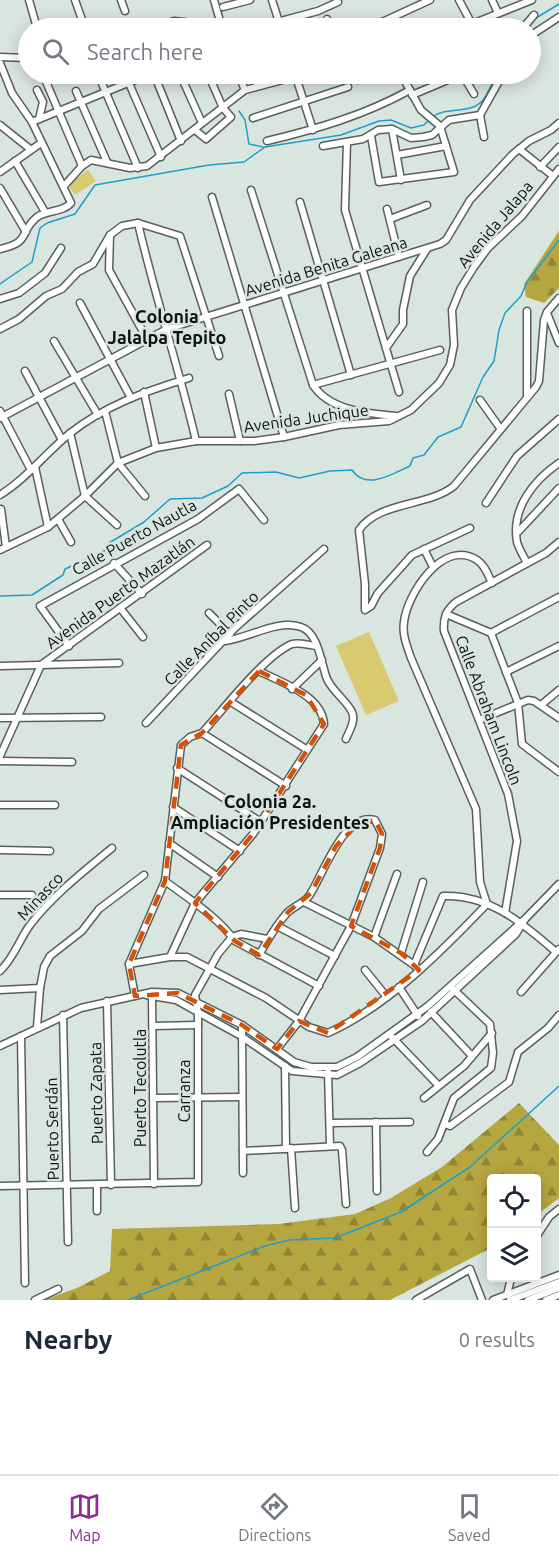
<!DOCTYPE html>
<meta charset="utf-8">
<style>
body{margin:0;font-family:Ubuntu,sans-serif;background:#f2f2f3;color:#1f2937}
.controls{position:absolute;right:18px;bottom:18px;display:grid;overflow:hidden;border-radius:6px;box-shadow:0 3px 15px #0003}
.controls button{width:54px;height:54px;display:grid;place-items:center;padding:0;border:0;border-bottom:2px solid #e0e1e3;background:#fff;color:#1f2937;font:30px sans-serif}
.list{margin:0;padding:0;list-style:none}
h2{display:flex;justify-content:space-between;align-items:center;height:78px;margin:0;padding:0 24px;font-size:26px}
h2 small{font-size:20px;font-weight:400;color:#747a83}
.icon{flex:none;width:33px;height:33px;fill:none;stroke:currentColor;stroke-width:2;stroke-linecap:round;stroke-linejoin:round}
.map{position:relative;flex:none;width:559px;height:1300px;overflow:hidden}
.search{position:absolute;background:#fff;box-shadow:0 3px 15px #0003;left:18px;right:18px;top:18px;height:66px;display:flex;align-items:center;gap:15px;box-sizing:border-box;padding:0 21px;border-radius:33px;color:#747a83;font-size:22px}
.sheet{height:174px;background:#fff}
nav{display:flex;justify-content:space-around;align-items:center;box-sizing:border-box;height:84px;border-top:2px solid #e0e1e3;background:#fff;font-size:16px;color:#747a83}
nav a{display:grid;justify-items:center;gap:3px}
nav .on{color:#8d2c94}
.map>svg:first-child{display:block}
</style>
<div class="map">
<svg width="559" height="1300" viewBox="0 0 559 1300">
<defs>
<pattern id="forest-firs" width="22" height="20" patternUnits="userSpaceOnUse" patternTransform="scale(1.5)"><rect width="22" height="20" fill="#b6a640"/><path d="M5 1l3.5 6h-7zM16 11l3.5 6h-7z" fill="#928634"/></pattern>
</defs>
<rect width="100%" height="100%" fill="#d9e5df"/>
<g fill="#d9ca70">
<polygon points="88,170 96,181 75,195 70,188 71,182"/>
<polygon points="369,632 399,701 366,715 336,646"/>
</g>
<g fill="url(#forest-firs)">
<polygon points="559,231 559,288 544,303 526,297 524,284"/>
<polygon points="519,1103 559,1145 559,1198 537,1215 536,1178 492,1178 491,1248 390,1300 44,1300 77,1288 110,1271 112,1229 279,1224 355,1214 391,1198 442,1167"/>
</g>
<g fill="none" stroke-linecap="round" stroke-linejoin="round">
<g stroke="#1d9fcc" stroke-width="1.5">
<polyline points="527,28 536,18 559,4"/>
<polyline points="239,111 245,120 249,144 263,147"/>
<path d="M432 117C447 106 471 115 483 100 489 92 492 82 497 74"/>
<polyline points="0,284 32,262 40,228 47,223 75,214 95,185 209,165 244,162 265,147 341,135 379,121 391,120 411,128 424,125 429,120"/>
<path d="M0 596 32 595 63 575 65 569 106 550 109 543 144 522 170 499 202 498 228 486 242 473 276 472 299 478 330 471 352 470C366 491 392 474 410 466L413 458 424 455 438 437 461 427 483 377 494 361 499 330 505 313 521 296 527 282 559 240"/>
<polyline points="128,1300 265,1246 289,1240 335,1238 401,1212 470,1167 559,1086"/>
</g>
<g stroke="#56615c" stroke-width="9">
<g id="minor">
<polyline points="29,0 37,28"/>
<polyline points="75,0 85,28"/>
<polyline points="121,0 125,11"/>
<polyline points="214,0 222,28"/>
<polyline points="272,0 279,22"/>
<polyline points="459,0 474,28"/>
<polyline points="492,0 498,13"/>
<polyline points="223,7 250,0"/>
<polyline points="327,19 331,28"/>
<polyline points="153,28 174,21 221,26"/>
<polyline points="255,28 318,11 338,2 337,0"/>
<polyline points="369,28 430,0"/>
<polyline points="462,28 532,0"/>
<polyline points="523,28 534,15"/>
<polyline points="530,36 559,17"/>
<polyline points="0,57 28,58"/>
<path d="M0 63 12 93 32 122 71 203C64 212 47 210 37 217 18 233 32 242 0 249"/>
<polyline points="98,74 138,168"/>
<polyline points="125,74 161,157"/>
<polyline points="154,74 181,141"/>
<polyline points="180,74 202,123"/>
<polyline points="238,74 245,90"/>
<polyline points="295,74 313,130"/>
<polyline points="462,74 474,94"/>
<polyline points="44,77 82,166"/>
<polyline points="357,80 373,74"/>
<polyline points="37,90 43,102 39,119"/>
<polyline points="76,91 107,162"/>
<polyline points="412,95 462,74"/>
<polyline points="480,115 484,137"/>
<polyline points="253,118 348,87"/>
<polyline points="32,122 150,74"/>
<polyline points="0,125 30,149"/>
<polyline points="392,129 401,180"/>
<polyline points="195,130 206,139 231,117 223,108 208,74"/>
<polyline points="371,136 379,182 454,172 440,126 421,110 401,74"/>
<path d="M267 141C317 129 365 115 410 90"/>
<polyline points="347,142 345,210 399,392"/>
<polyline points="323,146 363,139 378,130 392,129 411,138 423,137 432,135 449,120 480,115 503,74"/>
<polyline points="519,149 553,176"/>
<polyline points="397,155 446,146"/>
<polyline points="15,161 45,212"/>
<polyline points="540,167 559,147"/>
<polyline points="0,172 41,143"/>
<polyline points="64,186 82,166 91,160 130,168 147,166 245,90 305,74"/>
<polyline points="0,188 26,232"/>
<path d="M251 190 313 385C330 411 367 413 396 416"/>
<polyline points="212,197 284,437"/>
<polyline points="300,202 351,375"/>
<polyline points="387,209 399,257"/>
<polyline points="390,219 427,205"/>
<path d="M138 223C155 297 179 368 196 441"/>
<polyline points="110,235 109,270 147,339"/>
<polyline points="0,299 19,293 45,273 61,248"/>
<polyline points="80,303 131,398"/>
<polyline points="547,313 559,343"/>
<polyline points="0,329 19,319 46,296 62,289 78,272 93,264 110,235 122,226 138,223 180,236 219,356"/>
<polyline points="54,341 98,415"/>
<polyline points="386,348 403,324 403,310 410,276 427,249"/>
<polyline points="25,371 62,440"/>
<polyline points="313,385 440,350"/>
<polyline points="144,392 156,448"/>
<polyline points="229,394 240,441"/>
<polyline points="527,397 527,311"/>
<polyline points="480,400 500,428"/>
<polyline points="0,411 31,470"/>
<polyline points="105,411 118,463 145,496"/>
<polyline points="0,418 167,329 440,244 446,240 470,200 513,154 529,141 551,130 559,123"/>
<polyline points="70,433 85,496 117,525"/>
<polyline points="35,467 48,527"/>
<path d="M0 495C26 479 45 454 69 434 104 406 146 391 189 378"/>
<polyline points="486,503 517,456 559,419"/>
<polyline points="1,509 6,547"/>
<polyline points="58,519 71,542"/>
<path d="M470 528 412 555 378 593 371 606 365 610V584L359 530C379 501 428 507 454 486L536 387 539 381 544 320 547 312 559 298"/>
<polyline points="518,532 559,488"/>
<polyline points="424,549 433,567"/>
<polyline points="0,550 48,527 85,496 118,463 156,448 196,441 254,441 284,437 339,425 389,421 411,410 439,383 450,365 454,345 452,310 461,288 474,267 488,248 522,216 559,169"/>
<polyline points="114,563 142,594"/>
<path d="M527 563C524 557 519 549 517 542 511 508 534 480 559 463"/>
<polyline points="121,609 143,637"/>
<polyline points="209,613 230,634"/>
<polyline points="446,614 491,633"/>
<polyline points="491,633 518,703 522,744 559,772"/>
<polyline points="491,633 559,597"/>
<path d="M225 641C249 638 277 619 301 627 319 633 321 664 327 679 333 692 346 700 352 712 356 721 349 731 346 739"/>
<polyline points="69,646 40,606 198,519 239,489 264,520"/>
<polyline points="0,666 119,663"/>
<polyline points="506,672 559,646"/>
<polyline points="292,689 322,660"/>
<polyline points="231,702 306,749"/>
<polyline points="541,705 559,690"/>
<polyline points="0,718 101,717"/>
<polyline points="479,720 528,700 534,701 559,718"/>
<polyline points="146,723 235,628 324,549"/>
<polyline points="202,733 286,786"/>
<polyline points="0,756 41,665 207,545"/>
<polyline points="0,761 72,762"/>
<polyline points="177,768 261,822"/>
<polyline points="0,805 55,805"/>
<polyline points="173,807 240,851"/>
<polyline points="169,843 218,877"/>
<polyline points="0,850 50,851"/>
<path d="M165 881C189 899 218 917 235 941L319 986"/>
<polyline points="0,895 32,895"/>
<polyline points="304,902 374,937 414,965"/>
<path d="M487 904 480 882 476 809 411 658C407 646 402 635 404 622 407 594 443 538 477 560 485 565 488 575 492 583"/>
<path d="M505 913 517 841 508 794 444 631C443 618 446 610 456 602L546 553 559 542"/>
<polyline points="277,926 335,956"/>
<polyline points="374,937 397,874"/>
<polyline points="401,953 423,882"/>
<path d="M259 955C267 941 276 925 287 913 294 906 303 904 309 896 322 878 343 811 375 820L382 834 380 848 351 926 299 1021 277 1049"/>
<path d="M170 957 195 903 253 834 324 724C322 695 280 682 259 671"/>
<path d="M129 964 170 957H187L266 998 309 1027 328 1033C388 1006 442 951 487 904"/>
<polyline points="365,970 386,996"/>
<path d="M419 970 414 965 443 896C489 894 524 924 556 952"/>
<path d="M0 971C14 958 19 940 30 925 53 895 83 872 112 848"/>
<polyline points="399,987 418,1016"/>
<polyline points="0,990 40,988"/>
<polyline points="521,992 559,949"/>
<polyline points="146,995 176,1000 241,1036 292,1071 337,1075 360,1063 422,1021 516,934 525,919"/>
<path d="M135 996 129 964 165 881 181 745 190 737 202 733C223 710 265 655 292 644 299 642 308 645 316 646"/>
<polyline points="152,996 154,1184"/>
<polyline points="107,1001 111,1185"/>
<polyline points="431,1012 472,1056"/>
<polyline points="63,1015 68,1242"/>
<polyline points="242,1025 243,1173"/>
<polyline points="153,1026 198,1025"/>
<polyline points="37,1027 40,988 44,967 50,956 82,931 99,909 144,875"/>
<polyline points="21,1036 25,1283"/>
<polyline points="392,1037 437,1084"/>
<polyline points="0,1046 81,1008 152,992 178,993 242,1025 294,1062 311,1067 337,1067 357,1057 428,1006 525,919 559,884"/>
<polyline points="285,1066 286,1149"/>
<polyline points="328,1072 330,1146"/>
<polyline points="154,1098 241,1097"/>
<polyline points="424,1098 464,1066 492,1033"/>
<polyline points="376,1122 377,1191"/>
<polyline points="330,1123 410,1122"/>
<polyline points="445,1124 450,1126 509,1082 518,1052 548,1028 559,1015"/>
<polyline points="291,1148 295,1208"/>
<polyline points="243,1151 340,1146 342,1150 346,1204"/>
<polyline points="427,1152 438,1139 454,1098 491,1068 493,1053 490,1024 453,989"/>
<polyline points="97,1185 97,1211"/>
<polyline points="0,1186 198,1182 198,1013 195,995 218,954 232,937 241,934 267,939"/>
<polyline points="536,1237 549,1217 559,1209"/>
<polyline points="507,1295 511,1278"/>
<polyline points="35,1300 58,1289"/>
<polyline points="416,1300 470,1269 482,1300"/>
<polyline points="493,1300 559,1275"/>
<polyline points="510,1300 559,1282"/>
<polyline points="528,1300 559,1288"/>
<polyline points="546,1300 559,1295"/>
</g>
</g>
<use href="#minor" stroke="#fff" stroke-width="6"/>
</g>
<path fill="none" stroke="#d2520c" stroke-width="4.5" stroke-dasharray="12 8" stroke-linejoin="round" d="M259 671 306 695 324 724 253 834 195 903 235 941 259 955 288 912 311 893 336 846 359 823 375 820 382 834 380 848 351 926 401 953 419 970 328 1033 299 1021 277 1049 242 1025 178 993 135 996 129 964 165 881 181 745 202 733Z"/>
<g text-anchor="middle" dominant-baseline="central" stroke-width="5" stroke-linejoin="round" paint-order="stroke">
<g font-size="16" fill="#0e1311" stroke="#d9e5df">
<text transform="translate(495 224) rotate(-50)">Avenida Jalapa</text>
<text transform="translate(326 266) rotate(-17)">Avenida Benita Galeana</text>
<text transform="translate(306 418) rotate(-8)">Avenida Juchique</text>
<text transform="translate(134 537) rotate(-29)">Calle Puerto Nautla</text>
<text transform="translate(120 592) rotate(-36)">Avenida Puerto Mazatlán</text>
<text transform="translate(211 638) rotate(-45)">Calle Aníbal Pinto</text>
<text transform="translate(489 710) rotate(69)">Calle Abraham Lincoln</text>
<text transform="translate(40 896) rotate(-47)">Minasco</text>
<text transform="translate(140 1088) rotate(-90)">Puerto Tecolutla</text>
<text transform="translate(184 1091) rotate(-90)">Carranza</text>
<text transform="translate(96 1093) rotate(-91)">Puerto Zapata</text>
<text transform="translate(52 1129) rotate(-91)">Puerto Serdán</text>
</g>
<g font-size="18" font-weight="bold" fill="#0e1311" stroke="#d9e5df">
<text x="167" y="316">Colonia<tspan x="167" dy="21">Jalalpa Tepito</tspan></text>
<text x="270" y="801">Colonia 2a.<tspan x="270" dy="21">Ampliación Presidentes</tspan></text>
</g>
</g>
</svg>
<div class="controls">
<button><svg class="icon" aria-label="locate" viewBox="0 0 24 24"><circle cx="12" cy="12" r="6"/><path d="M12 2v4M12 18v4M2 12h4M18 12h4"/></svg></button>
<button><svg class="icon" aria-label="layers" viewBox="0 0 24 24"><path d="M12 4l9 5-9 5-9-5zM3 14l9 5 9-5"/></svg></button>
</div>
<div class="search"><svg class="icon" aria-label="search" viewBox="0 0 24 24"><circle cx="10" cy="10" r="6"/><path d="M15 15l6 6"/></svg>Search here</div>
</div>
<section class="sheet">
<h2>Nearby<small>0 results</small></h2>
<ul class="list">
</ul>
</section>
<nav>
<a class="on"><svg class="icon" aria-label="map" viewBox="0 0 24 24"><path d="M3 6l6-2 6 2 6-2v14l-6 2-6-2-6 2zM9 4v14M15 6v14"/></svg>Map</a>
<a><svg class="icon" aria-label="directions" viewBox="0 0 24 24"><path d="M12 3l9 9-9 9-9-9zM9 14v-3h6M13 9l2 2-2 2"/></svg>Directions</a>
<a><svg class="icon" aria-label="saved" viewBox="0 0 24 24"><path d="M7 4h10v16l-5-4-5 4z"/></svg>Saved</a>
</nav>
